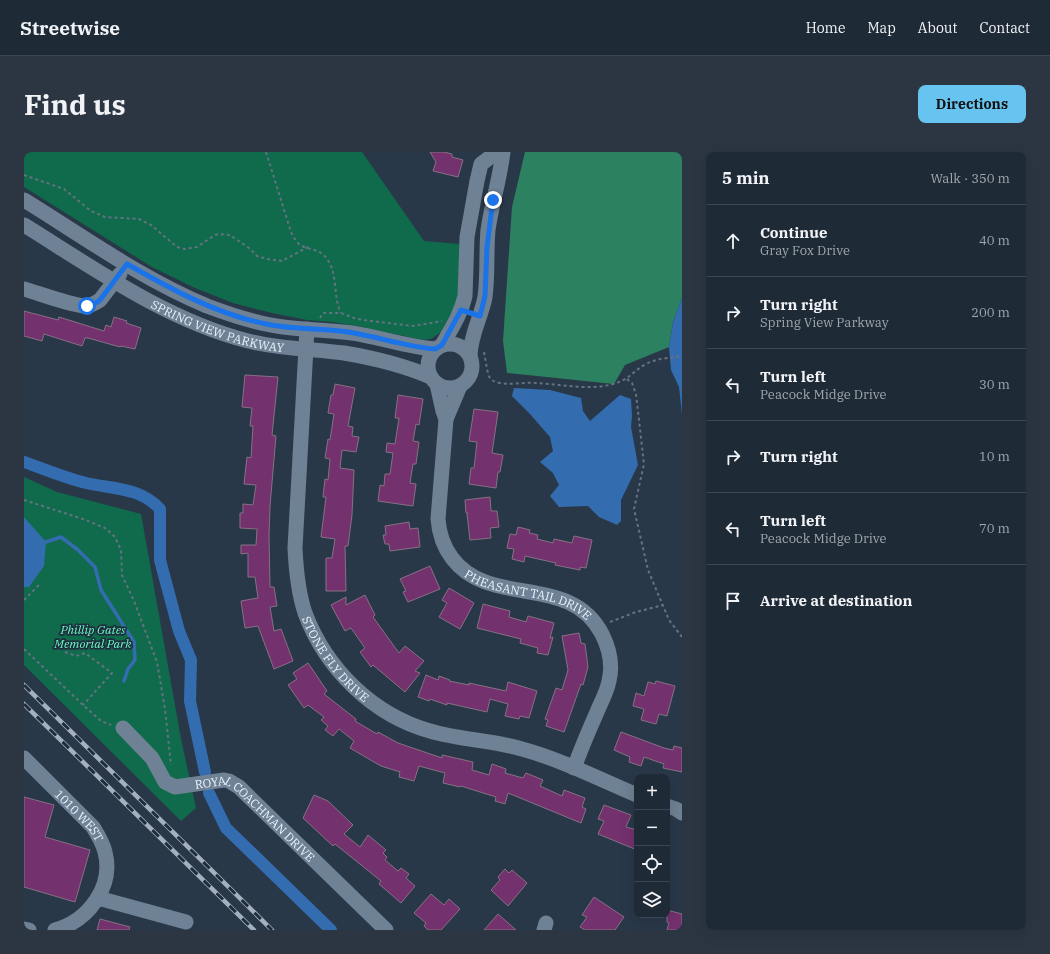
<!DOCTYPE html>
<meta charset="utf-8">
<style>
body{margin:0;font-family:"IBM Plex Serif",serif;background:#2c3642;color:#f1f3f6}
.controls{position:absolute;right:12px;bottom:12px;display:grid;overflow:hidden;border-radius:8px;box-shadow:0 4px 16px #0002}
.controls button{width:36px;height:36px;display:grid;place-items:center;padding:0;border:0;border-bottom:1px solid #3c4652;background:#1f2a37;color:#f1f3f6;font:20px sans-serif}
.stop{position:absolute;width:12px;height:12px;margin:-9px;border:3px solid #1a73e8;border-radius:50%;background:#fff}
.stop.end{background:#1a73e8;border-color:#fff;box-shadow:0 1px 4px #0008}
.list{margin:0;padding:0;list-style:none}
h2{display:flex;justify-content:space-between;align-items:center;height:52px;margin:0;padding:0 16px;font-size:17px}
h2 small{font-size:13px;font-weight:400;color:#a1a7ad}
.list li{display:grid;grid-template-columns:26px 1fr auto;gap:12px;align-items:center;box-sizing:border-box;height:72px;padding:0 16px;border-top:1px solid #3c4652}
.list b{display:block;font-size:15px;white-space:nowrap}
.list p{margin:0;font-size:13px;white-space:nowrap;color:#a1a7ad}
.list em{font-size:13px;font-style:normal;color:#a1a7ad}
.icon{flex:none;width:22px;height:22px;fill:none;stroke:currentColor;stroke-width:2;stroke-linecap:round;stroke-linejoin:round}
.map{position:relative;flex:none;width:658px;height:778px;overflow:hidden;border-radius:8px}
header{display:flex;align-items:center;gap:24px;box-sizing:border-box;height:56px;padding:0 20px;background:#1f2a37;border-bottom:1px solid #3c4652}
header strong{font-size:19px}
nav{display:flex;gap:22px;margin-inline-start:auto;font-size:14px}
.intro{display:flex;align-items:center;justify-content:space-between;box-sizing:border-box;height:96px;padding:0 24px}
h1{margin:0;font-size:28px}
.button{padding:10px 18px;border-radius:8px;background:#67c4f0;color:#111;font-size:14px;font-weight:700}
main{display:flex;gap:24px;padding:0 24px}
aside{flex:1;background:#1f2a37;border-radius:8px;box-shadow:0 4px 16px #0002}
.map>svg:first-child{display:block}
</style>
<header>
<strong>Streetwise</strong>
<nav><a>Home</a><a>Map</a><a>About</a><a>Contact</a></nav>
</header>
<div class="intro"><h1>Find us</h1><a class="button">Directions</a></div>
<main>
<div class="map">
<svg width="658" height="778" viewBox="0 0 658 778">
<rect width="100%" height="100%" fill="#293849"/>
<g fill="#0f6b4b">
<polygon points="0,0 338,0 400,89 436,92 434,145 431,154 417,180 407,187 399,188 333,174 308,170 283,168 248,161 209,151 171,136 128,115 0,35"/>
<polygon points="0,325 33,340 117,362 157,587 172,656 157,669 0,513"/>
</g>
<polygon fill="#2c8260" points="501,0 658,0 658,146 649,170 645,195 601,213 590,232 483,221 479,189 488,55"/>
<g fill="#346cb0">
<polygon points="658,146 658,262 655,235 647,218 645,195 649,170"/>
<polygon points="490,236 526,238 557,246 559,259 566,269 596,243 607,247 608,264 607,275 614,313 597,348 597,369 593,373 575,365 564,354 535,355 526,344 535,333 529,321 516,310 529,299 526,285 506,262 488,244"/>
<polygon points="0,365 22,390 20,414 5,435 0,435"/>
</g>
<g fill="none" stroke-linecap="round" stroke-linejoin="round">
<polyline stroke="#346cb0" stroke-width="3.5" points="22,390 37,385 54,398 71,415 77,438 110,490 111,508 104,517 100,529"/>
<g stroke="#346cb0" stroke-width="12">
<path d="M0 310C20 317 41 326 62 331 88 337 116 335 136 357V408L155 479 167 508 166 549 181 620"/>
<polyline points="185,641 202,676 307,778"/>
</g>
</g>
<g fill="#73316d" stroke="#867183">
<polygon points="406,0 420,0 428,2 428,5 439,8 434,25 409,19 412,10"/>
<polygon points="0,159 34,168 35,165 80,179 82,173 87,175 90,165 103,169 102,171 117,176 111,197 97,194 96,195 64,186 61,186 58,194 20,182 18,189 0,184"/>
<polygon points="221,223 254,225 248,283 252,284 246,354 245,384 246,435 250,435 253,454 246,455 250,479 257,477 269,509 250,517 234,474 221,476 217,449 234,446 231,425 224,425 224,401 217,402 217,393 232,393 233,377 216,376 216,361 219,361 219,352 229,353 232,333 220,332 223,305 227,306 229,274 226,274 228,256 218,255"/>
<polygon points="311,232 331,236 324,274 329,275 328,284 335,285 332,300 318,298 316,316 330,318 328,363 324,394 321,394 322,439 302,439 302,406 308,406 311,387 297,385 302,345 299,345 301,327 304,328 306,307 301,306 304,287 306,288 310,262 304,261 307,243 309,243"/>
<polygon points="374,243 399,247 395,273 392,272 389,289 395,290 392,312 389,312 386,331 392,332 389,354 354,349 356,333 360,334 361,322 366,322 369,301 362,300 363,291 371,292 375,266 371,266"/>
<polygon points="450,257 474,260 468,301 479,303 476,320 474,320 472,336 445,332 447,316 450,316 453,290 445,289"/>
<polygon points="466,345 467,359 473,359 475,375 466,376 467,386 446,388 443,362 444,361 442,361 441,348"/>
<polygon points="385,370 386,377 394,376 396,395 366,399 365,392 361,392 359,383 362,383 361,374"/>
<polygon points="494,375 506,378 505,381 514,383 513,387 529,391 530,387 548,391 550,384 568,388 562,416 556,415 556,418 531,413 532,411 501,404 500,410 488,407 490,397 483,396 486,382 492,383"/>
<polygon points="406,414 416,437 384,450 379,440 382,439 376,427"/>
<polygon points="425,436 450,451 436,477 415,465 423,451 418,448"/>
<polygon points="341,443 351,463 349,465 375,501 381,494 400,509 391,519 396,521 381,540 349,513 347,515 336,500 341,496 327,476 321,479 307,453 322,445 322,453"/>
<polygon points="459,452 486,459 485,465 502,470 504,464 530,471 526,486 529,485 524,503 513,501 514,496 496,491 497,487 453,476"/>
<polygon points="555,481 557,491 561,492 564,515 559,533 557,532 540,580 522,574 524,568 521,567 532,536 538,538 544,518 538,484"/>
<polygon points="284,511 303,539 300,542 332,567 331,569 353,582 354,580 374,591 418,606 418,603 449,610 448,618 465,623 468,612 482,617 481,621 499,626 502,621 519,628 516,634 538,644 540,638 561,646 558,655 562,657 557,671 484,641 481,652 471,649 472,645 437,634 436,635 419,631 421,621 395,614 390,629 375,625 376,620 357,614 326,596 330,589 315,577 309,584 301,578 304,574 297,568 300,565 284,553 280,556 264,533 273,527 269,521"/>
<polygon points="402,523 414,528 415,524 426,528 425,529 445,533 445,531 482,539 484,530 513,539 505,566 496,564 495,567 481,564 484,552 466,547 463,560 423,551 423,553 406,547 405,549 394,545"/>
<polygon points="632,529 651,534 643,564 635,562 632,572 617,568 620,557 609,554 612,541 620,544 624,530 631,532"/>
<polygon points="597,580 640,596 649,598 650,594 658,596 658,620 639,616 640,612 620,605 617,614 605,610 606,605 590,598"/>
<polygon points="290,643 304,649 329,673 320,682 336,695 344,683 362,698 359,701 363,705 361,708 374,719 377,716 385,722 382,726 391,734 377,751 355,732 357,729 311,692 309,694 279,666"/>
<polygon points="0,645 30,653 21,685 66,698 51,750 0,735"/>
<polygon points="580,653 607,663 602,675 613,678 613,698 574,682 580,669 574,667"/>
<polygon points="481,717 485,721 488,718 503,731 484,754 467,738 476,728 474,725"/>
<polygon points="407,742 420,753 425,747 436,757 417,778 404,778 400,774 402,771 390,761"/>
<polygon points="570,745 600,765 591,778 561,778 556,775 563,765 558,763"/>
<polygon points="643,758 658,762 658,778 643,778 645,771 643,770"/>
<polygon points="474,762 492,778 460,778"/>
<polygon points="76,767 106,775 105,778 73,778"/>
</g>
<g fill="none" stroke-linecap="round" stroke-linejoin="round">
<g stroke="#647281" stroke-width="2" stroke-dasharray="3 3" stroke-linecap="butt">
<path d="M242 0 267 80C269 84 271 88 274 91 282 99 295 95 303 107 314 121 309 146 317 161"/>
<polyline points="0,23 40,37 67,59 81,65 115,67 127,73 153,95 160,97 173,95 191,83 195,82 206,83 225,96 233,104 243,107 258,109 284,95"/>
<polyline points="296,166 299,161 317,161 330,166 339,168 389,174 418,169"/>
<path d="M460 200 464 222C466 228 470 230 476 231 488 233 500 230 512 231 537 232 564 239 589 232 605 228 609 219 622 212 633 206 646 206 658 204"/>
<polyline points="603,227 608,231 612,242 620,312 610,357 624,418 645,468 658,485"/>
<polyline points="0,348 59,367 81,376 91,385 97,398 98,423 110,449 133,510 141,557 147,613"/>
<polyline points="0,448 16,432"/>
<polyline points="586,470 612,460 639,453"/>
<polyline points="0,497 59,553 77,569 87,573"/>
<polyline points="41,500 52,504 61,501 88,521 59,553"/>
</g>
<g stroke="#6f8194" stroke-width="15">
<path d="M0 48C60 85 118 127 183 154 207 163 233 172 259 175 282 178 305 178 328 181 356 185 383 195 411 197"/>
<path id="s1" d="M0 73C71 117 142 168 224 189 256 197 288 197 320 201 350 206 379 213 407 225"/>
<path d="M0 137C14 141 49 154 62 154 67 153 72 151 76 148L96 122"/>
<path id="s2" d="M283 177 271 396C272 418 274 440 281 461 302 517 349 563 406 579 436 588 468 588 498 597 538 608 575 627 613 643"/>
<circle cx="426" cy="214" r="22"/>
<path d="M418 193C427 177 437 162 441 144L443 85 453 29 457 12 473 0"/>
<path d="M446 203C447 181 457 166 461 145 464 123 462 100 464 78 468 51 476 26 479 0"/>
<polyline points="413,232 419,259 422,267"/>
<path id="s3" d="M436 234 422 267 414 367C415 381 419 394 428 406 466 457 546 420 578 482 585 496 589 513 585 529 583 540 577 550 573 560 565 578 557 597 550 616"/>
<path id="s4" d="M99 576 128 606 141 630 151 635 200 628 205 629 215 635 362 778"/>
<path id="s5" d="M0 606 69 675C74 683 79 691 81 700 90 735 64 769 31 778"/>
<polyline points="643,654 652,657 658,661"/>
<polyline points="74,746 162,770"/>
<polyline points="0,777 5,778"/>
<polyline points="520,778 522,771"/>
</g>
<g stroke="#a4b0bd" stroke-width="4.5">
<g id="rail">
<polyline points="0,533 248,778"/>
<polyline points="0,552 230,778"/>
</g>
</g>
<use href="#rail" stroke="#1f2e3e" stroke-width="3" stroke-dasharray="9" stroke-linecap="butt"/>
</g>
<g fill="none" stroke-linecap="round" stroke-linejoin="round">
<path stroke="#1a73e8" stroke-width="5" d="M63 154 72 151 76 148 103 112C147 137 192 162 242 172 271 178 301 176 330 181 358 186 384 195 411 197L418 193 437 158 456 164 461 144 463 95 469 48"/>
</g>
<g text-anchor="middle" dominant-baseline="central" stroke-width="3.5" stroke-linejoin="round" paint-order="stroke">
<g font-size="12" fill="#e9f3fe" stroke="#1f2e3e">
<text stroke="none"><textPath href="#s1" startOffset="220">SPRING VIEW PARKWAY</textPath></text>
<text stroke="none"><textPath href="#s3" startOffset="265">PHEASANT TAIL DRIVE</textPath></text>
<text stroke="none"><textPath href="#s2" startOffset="341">STONE FLY DRIVE</textPath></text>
<text stroke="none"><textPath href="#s5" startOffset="80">1010 WEST</textPath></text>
<text stroke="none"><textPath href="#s4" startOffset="175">ROYAL COACHMAN DRIVE</textPath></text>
</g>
<g font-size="12" font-style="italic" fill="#69fcc1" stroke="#1f2e3e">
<text x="69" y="477">Phillip Gates<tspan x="69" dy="14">Memorial Park</tspan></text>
</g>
</g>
</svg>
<div class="controls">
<button>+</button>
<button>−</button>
<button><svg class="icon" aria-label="locate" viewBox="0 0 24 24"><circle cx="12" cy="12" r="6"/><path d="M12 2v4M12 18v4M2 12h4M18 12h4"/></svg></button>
<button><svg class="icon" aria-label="layers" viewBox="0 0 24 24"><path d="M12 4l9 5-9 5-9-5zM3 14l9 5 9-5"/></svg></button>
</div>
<div class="stop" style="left:63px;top:154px"></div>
<div class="stop end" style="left:469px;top:48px"></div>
</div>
<aside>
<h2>5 min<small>Walk · 350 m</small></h2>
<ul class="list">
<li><svg class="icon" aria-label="ahead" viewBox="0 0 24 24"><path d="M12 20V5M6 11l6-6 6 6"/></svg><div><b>Continue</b><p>Gray Fox Drive</p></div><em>40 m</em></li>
<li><svg class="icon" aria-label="right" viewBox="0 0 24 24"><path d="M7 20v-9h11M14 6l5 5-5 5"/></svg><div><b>Turn right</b><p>Spring View Parkway</p></div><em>200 m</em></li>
<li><svg class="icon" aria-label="left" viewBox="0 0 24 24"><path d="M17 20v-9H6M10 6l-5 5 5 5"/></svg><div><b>Turn left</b><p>Peacock Midge Drive</p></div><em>30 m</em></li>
<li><svg class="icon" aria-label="right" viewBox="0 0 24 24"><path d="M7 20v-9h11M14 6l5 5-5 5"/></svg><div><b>Turn right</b></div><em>10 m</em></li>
<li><svg class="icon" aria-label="left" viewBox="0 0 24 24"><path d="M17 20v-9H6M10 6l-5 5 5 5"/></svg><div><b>Turn left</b><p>Peacock Midge Drive</p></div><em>70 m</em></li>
<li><svg class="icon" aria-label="arrive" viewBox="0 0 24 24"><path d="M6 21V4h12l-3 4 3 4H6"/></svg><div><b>Arrive at destination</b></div></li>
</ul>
</aside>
</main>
